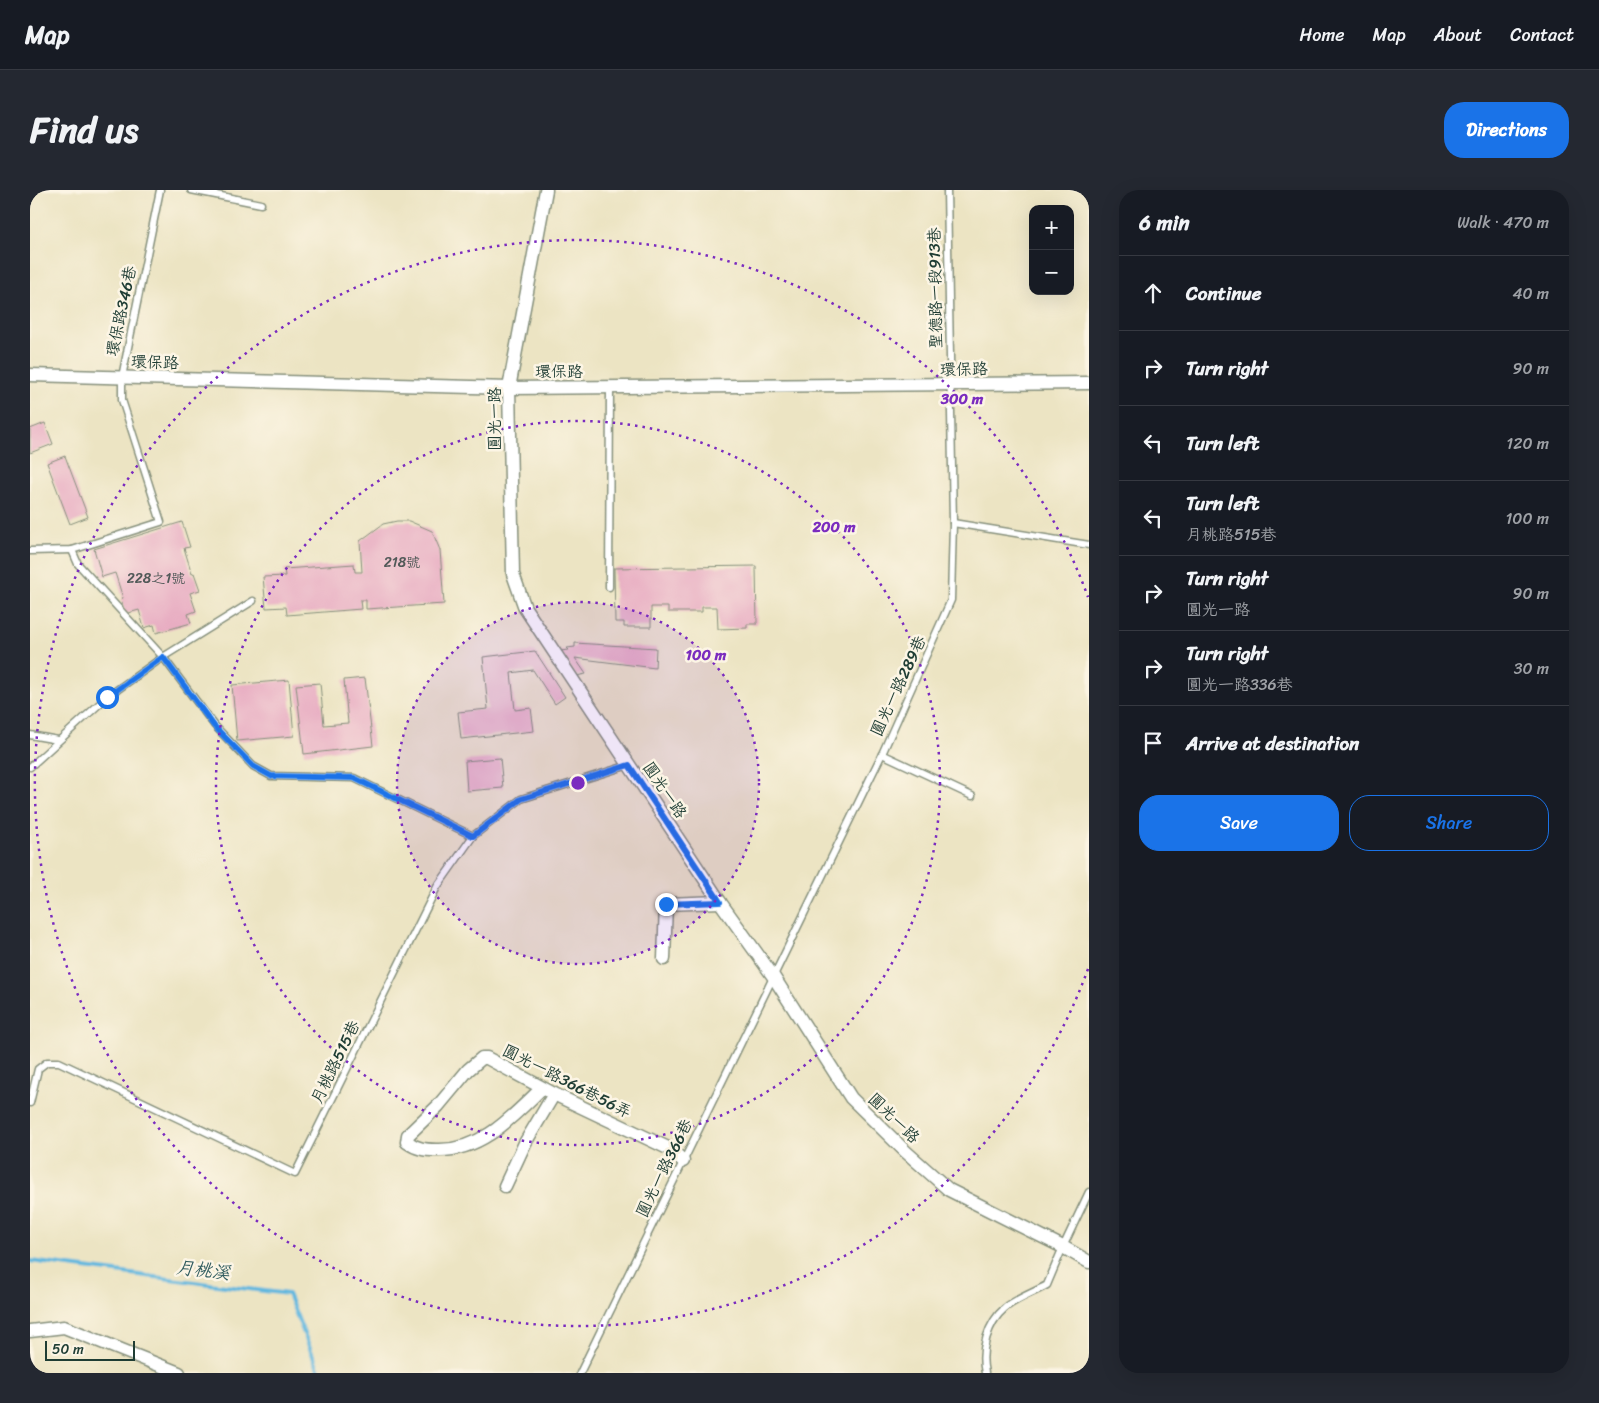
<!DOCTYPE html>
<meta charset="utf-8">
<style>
body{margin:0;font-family:Sriracha,"LXGW WenKai TC",sans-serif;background:#242831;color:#f1f3f6}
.controls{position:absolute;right:15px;top:15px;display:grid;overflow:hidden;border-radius:10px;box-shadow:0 5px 20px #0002}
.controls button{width:45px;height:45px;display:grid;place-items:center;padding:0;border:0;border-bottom:1px solid #363941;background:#171b24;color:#f1f3f6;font:25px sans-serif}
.scale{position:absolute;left:15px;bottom:12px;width:90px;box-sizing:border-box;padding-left:5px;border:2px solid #1f3d34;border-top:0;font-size:14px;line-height:18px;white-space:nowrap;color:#1f3d34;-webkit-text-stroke:4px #fcf5e5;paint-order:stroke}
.stop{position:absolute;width:15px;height:15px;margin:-11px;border:4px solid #1a73e8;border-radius:50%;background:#fff}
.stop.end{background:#1a73e8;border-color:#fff;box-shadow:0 1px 5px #0008}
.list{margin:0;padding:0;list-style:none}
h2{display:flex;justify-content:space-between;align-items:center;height:65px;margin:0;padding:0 20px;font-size:21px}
h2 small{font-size:16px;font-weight:400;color:#9ea1a6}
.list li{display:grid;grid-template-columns:32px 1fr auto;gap:15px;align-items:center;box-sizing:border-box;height:75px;padding:0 20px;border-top:1px solid #363941}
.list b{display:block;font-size:19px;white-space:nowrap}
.list p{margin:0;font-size:16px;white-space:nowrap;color:#9ea1a6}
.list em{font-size:16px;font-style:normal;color:#9ea1a6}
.actions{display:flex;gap:10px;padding:15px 20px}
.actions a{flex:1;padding:11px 0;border:1px solid #1a73e8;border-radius:20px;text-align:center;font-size:18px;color:#1a73e8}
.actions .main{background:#1a73e8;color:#fff}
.icon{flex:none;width:28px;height:28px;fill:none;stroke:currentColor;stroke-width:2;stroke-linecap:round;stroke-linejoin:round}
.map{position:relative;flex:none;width:1059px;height:1183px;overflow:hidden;border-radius:20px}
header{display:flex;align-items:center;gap:30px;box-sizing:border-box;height:70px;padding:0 25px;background:#171b24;border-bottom:1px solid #363941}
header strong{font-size:24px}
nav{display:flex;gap:28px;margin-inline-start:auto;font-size:18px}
.intro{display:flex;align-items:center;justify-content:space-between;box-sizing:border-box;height:120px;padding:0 30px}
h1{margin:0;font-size:35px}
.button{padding:12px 22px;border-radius:20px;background:#1a73e8;color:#fff;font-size:18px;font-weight:700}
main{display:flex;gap:30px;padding:0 30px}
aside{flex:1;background:#171b24;border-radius:20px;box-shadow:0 5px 20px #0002}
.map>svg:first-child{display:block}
</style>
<header>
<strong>Map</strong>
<nav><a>Home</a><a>Map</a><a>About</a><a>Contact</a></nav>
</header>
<div class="intro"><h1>Find us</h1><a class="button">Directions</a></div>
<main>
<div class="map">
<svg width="1059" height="1183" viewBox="0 0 1059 1183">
<rect width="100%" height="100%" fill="#fcf5e5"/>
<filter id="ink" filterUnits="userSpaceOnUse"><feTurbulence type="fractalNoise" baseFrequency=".02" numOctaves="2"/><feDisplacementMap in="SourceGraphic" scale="10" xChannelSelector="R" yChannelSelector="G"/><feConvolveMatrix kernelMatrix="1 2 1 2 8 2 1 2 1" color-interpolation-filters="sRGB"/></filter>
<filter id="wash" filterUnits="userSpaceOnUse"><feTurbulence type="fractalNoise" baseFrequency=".0096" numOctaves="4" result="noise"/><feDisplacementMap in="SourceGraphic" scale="20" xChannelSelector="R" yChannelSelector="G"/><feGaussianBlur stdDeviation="1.12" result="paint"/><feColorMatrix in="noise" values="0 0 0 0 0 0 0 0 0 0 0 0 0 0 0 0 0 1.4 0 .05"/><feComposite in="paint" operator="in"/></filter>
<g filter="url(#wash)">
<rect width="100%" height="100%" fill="#ece4c3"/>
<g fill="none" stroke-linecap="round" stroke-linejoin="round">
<polyline stroke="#62b8df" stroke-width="4" points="0,1071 258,1104 290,1183"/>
</g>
<g id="blocks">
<g fill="#e8adc2">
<polygon points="15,233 23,254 0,263 0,239"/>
<polygon points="35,266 58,327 40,334 17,273"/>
<polygon points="367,331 379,331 402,341 410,360 414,414 336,419 336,410 330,410 331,419 257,425 256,417 236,418 233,387 255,386 254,379 324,374 325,382 332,382 330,351 353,334"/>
<polygon points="152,332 160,357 154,358 162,384 164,383 170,400 160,403 166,421 158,424 161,433 126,443 124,435 114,438 109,420 95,424 91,409 93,408 85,383 72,387 64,359"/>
<polygon points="726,376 727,434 717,434 717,438 688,439 687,417 672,417 672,422 638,422 638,417 621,417 621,437 594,437 594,432 585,432 584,378"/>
<polygon points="545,453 626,458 625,478 545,468 556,484 546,486 530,461 539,460 537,458 545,457"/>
<polygon points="505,461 535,507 525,514 503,480 481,483 485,520 501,518 504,541 431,549 428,522 458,519 453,467"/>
<polygon points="335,488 343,556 274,564 266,495 290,493 294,535 318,533 314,490"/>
<polygon points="259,490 264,546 207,551 202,495"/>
<polygon points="470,568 473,598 437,601 435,571"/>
</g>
</g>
</g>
<g filter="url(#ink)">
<use href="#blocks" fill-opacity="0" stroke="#86907c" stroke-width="1"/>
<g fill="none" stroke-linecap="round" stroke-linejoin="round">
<g stroke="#86907c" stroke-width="9">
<g id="service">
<polyline points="161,0 231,14"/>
<polyline points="923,333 1059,355"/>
<polyline points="42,360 48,374 133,467 185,536 223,576 241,586 324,588 443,646"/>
<polyline points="0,361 42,360 131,332 92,210 92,187 130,0"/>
<polyline points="579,397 580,197"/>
<polyline points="0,545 28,550"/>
<polyline points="852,564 942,606"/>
<polyline points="0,577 77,507 133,467 223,411"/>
<polyline points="0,913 8,879 17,872 29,872 265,984 407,697 443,646 491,609 599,575"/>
<polyline points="550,1183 852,564 921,410 923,333 917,0"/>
<path d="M955 1183C950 1161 957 1133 975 1118 985 1109 1005 1102 1017 1095L1033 1057 1059 1002"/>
</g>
</g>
<g stroke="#86907c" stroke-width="15">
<g id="minor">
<polyline points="516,0 479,198 483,384 495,418 690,712 743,786 821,908 875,961 919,1000 1033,1057 1059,1072"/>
<polyline points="0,185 479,198 1059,193"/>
<polyline points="634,769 636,714 690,712"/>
<path d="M512 898C482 927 451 962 406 960 395 960 387 959 377 952L378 945 408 916 438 880 452 868H457L524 904 642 960 653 971"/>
<polyline points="475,996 495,953 524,904"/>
<polyline points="0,1141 34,1137 149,1183"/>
</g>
</g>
<use href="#service" stroke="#fff" stroke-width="6"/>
<use href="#minor" stroke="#fff" stroke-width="12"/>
</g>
</g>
<g fill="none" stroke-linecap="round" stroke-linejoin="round" filter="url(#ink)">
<polyline stroke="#1a73e8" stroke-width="6" points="77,507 133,467 184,536 223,576 241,586 324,588 443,646 491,609 599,575 690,712 636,714"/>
</g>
<circle cx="548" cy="593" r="181" fill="#7b2cbf" fill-opacity=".12"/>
<g fill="none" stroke="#7b2cbf" stroke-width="2.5" stroke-dasharray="2.5 5">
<circle cx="548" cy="593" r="181"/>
<circle cx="548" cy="593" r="362"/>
<path d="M1058 779A543 543 0 1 1 1058 407"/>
</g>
<g text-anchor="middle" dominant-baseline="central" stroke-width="5" stroke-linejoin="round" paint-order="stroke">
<g font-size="14" fill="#515958">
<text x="372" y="372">218號</text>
<text x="126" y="388">228之1號</text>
</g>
<g font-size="16" fill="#1f3d34" stroke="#fcf5e5">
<text transform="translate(905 98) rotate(-91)">聖德路一段913巷</text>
<text transform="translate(91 121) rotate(-78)">環保路346巷</text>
<text transform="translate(125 172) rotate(2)">環保路</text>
<text transform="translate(934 179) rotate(-1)">環保路</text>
<text x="529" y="181">環保路</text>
<text transform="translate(464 229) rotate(-90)">圓光一路</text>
<text transform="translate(868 496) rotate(-65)">圓光一路289巷</text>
<text transform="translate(635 600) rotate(56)">圓光一路</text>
<text transform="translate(305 872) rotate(-64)">月桃路515巷</text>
<text transform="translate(537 891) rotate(27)">圓光一路366巷56弄</text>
<text transform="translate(864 928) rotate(44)">圓光一路</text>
<text transform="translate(634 978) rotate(-64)">圓光一路366巷</text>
</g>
<g font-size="18" font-style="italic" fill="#305c5f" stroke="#fcf5e5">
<text transform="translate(173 1080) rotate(7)">月桃溪</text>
</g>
</g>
<circle cx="548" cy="593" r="8" fill="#7b2cbf" stroke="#fcf5e5" stroke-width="2.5"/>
<g font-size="15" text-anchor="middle" font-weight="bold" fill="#7b2cbf" stroke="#fcf5e5" stroke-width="5" stroke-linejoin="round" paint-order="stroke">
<text x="932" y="214">300 m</text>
<text x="804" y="342">200 m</text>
<text x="676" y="470">100 m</text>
</g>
</svg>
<div class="controls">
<button>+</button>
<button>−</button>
</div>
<div class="scale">50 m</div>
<div class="stop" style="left:77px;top:507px"></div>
<div class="stop end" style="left:636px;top:714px"></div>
</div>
<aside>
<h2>6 min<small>Walk · 470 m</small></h2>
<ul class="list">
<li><svg class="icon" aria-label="ahead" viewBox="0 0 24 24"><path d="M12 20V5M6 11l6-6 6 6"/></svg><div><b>Continue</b></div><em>40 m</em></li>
<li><svg class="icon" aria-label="right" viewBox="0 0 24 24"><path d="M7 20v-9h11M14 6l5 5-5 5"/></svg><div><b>Turn right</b></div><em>90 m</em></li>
<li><svg class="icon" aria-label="left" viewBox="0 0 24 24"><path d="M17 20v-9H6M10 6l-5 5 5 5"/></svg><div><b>Turn left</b></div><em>120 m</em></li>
<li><svg class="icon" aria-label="left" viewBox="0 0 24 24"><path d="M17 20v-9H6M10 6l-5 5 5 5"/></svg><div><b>Turn left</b><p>月桃路515巷</p></div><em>100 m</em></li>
<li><svg class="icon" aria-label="right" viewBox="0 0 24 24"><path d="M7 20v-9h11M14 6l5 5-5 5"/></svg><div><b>Turn right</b><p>圓光一路</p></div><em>90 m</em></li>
<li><svg class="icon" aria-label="right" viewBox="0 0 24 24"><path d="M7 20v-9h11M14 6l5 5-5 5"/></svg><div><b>Turn right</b><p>圓光一路336巷</p></div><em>30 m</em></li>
<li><svg class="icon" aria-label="arrive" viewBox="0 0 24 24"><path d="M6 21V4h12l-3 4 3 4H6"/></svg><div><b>Arrive at destination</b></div></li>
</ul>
<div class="actions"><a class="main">Save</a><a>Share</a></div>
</aside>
</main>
